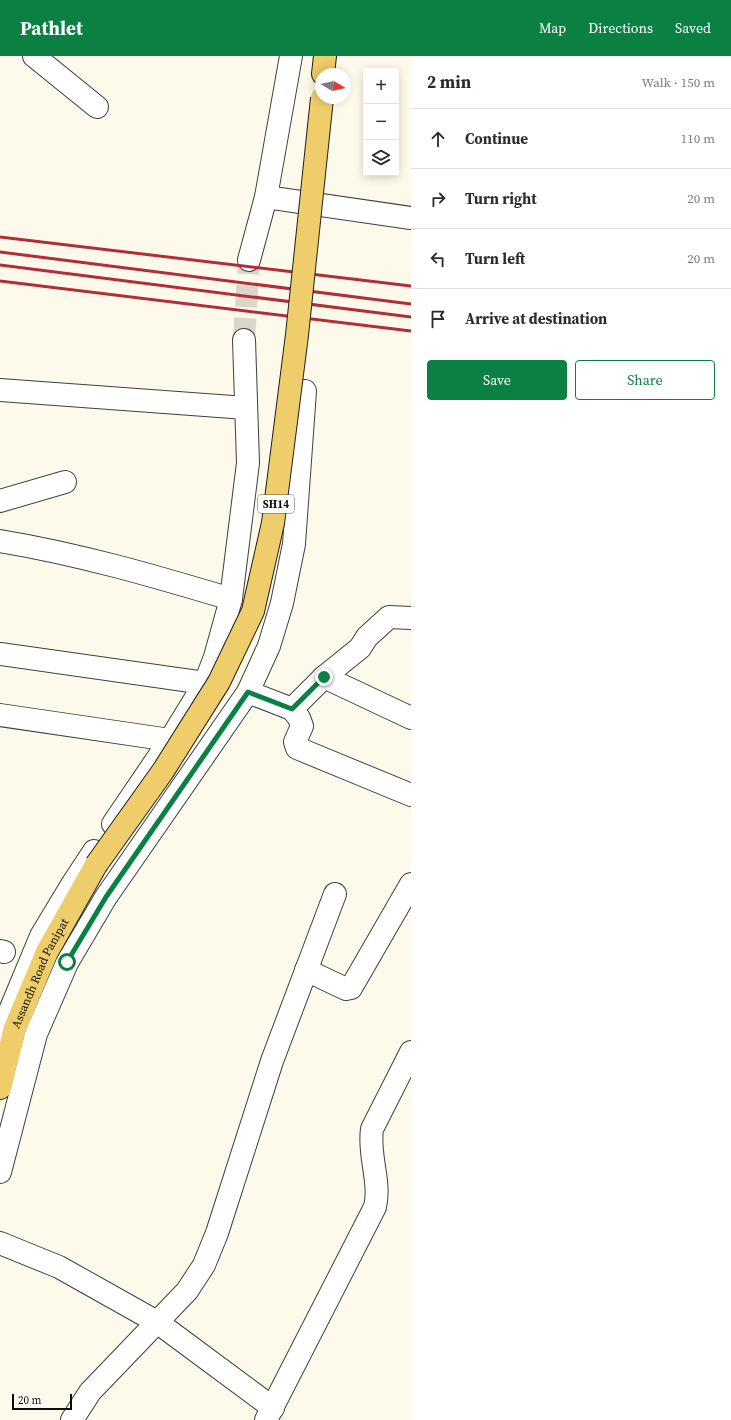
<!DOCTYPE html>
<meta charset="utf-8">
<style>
body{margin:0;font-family:"Source Serif 4",serif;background:#f7f7f7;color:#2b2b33}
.controls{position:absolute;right:12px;top:12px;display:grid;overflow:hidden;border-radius:4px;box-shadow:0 2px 10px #0003}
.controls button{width:36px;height:36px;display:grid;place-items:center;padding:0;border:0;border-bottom:1px solid #e1e1e2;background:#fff;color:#2b2b33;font:20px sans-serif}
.compass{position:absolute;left:315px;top:12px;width:36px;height:36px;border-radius:50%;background:#fff;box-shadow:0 2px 10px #0003;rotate:99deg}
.scale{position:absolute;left:12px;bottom:10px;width:60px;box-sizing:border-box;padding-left:4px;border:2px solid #0c0c0c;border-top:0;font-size:11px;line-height:14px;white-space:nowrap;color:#0c0c0c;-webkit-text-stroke:3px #fff;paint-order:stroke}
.stop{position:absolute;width:12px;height:12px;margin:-9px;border:3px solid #0b8043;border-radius:50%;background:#fff}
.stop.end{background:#0b8043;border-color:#fff;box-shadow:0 1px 4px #0008}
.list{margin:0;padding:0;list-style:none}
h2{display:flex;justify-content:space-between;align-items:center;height:52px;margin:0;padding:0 16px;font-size:17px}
h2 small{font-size:13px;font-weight:400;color:#7c7c81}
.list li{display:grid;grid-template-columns:26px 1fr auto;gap:12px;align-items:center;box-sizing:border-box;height:60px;padding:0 16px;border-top:1px solid #e1e1e2}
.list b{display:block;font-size:15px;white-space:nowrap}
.list em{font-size:13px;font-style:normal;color:#7c7c81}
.actions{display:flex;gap:8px;padding:12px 16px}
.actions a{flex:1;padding:9px 0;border:1px solid #0b8043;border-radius:4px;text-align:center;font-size:14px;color:#0b8043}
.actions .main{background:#0b8043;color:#fff}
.icon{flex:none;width:22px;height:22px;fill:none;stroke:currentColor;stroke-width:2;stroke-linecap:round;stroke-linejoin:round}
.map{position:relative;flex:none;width:411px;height:1364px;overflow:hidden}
header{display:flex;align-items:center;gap:24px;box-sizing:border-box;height:56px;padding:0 20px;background:#0b8043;color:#fff}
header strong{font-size:19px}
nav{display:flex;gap:22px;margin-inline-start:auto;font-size:14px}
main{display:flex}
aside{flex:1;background:#fff}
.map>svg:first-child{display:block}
</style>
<header>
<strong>Pathlet</strong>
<nav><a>Map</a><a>Directions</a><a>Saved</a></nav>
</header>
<main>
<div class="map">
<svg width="411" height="1364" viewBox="0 0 411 1364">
<rect width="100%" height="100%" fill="#fefaeb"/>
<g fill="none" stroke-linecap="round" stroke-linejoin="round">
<polyline stroke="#dad6ca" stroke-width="22" stroke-dasharray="22 11" stroke-linecap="butt" points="244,284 249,204"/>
<g stroke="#3f3f3f" stroke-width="24">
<g id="minor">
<polyline points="34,0 97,51"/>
<polyline points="291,0 266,141 411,162"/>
<polyline points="249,204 266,141"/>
<polyline points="0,334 246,352"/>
<polyline points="0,445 65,426"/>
<path d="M0 485C79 498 154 520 231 543"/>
<polyline points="0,598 205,627"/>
<polyline points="324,621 411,662"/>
<polyline points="248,636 269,590 282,547 294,488 305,335"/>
<polyline points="292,653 299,662 302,670 295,686 297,692 411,739"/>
<polyline points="0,659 170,684"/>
<polyline points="113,768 170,684 205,627 215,601 231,543 248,407 244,284"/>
<polyline points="0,895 4,896"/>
<polyline points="306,914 346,933 351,932 411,828"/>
<polyline points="0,986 4,969 41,880 73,827 94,795"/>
<polyline points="0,1116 36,978 67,907 106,841 248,636 292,653 324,621 360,592 367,581 389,561 411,562"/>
<polyline points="0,1187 59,1211 157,1266 273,1352"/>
<polyline points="72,1364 90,1336 187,1235 204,1209 217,1177 272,1005 335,838"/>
<path d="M266 1364 375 1151C381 1125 368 1100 372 1073L411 996"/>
</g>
</g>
<g stroke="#1d1d1d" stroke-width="24">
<g id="major">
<polyline points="323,18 325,0"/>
<path id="s1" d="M0 1032 15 972 47 896 96 809"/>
</g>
</g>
<use href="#minor" stroke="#fff" stroke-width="22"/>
<use href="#major" stroke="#efcd6a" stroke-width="22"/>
<g stroke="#b12e36" stroke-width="3">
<polyline points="0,181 411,230"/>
<polyline points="0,196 411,248"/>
<polyline points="0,209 411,261"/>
<polyline points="0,225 411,275"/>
</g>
<g stroke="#1d1d1d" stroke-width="24" stroke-linecap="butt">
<polyline id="major-bridge" points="96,809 163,715 219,626 253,555 273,467 297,279 322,42"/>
</g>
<use href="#major-bridge" stroke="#efcd6a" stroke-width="22"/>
</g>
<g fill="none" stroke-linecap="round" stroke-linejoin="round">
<polyline stroke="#0b8043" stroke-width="5" points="67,906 106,841 248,636 292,653 324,621"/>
</g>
<g text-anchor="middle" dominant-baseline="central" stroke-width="4" stroke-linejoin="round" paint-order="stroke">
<rect fill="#fff" stroke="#555" stroke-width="1" x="258" y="439" width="36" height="18" rx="3"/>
<g font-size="11" font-weight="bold" fill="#0c0c0c">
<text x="276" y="448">SH14</text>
</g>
<g font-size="12" fill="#0c0c0c" stroke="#fff">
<text stroke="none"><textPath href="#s1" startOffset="122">Assandh Road Panipat</textPath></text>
</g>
</g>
</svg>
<div class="controls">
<button>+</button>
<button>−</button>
<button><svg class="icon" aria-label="layers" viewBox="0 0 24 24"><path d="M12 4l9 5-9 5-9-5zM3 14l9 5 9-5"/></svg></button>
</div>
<svg class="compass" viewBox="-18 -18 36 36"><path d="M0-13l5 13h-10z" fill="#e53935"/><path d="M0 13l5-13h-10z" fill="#7c7c81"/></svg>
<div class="scale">20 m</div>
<div class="stop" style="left:67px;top:906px"></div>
<div class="stop end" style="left:324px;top:621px"></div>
</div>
<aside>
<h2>2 min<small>Walk · 150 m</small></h2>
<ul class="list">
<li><svg class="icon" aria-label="ahead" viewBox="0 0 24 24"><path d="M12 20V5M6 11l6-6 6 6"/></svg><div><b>Continue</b></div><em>110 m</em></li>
<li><svg class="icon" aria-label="right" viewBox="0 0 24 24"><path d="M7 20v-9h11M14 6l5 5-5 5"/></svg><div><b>Turn right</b></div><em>20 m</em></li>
<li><svg class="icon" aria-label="left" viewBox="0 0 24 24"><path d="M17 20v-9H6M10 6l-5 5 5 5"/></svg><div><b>Turn left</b></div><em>20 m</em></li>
<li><svg class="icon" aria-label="arrive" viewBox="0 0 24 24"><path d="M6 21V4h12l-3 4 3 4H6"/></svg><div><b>Arrive at destination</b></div></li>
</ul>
<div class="actions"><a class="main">Save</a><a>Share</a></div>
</aside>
</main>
